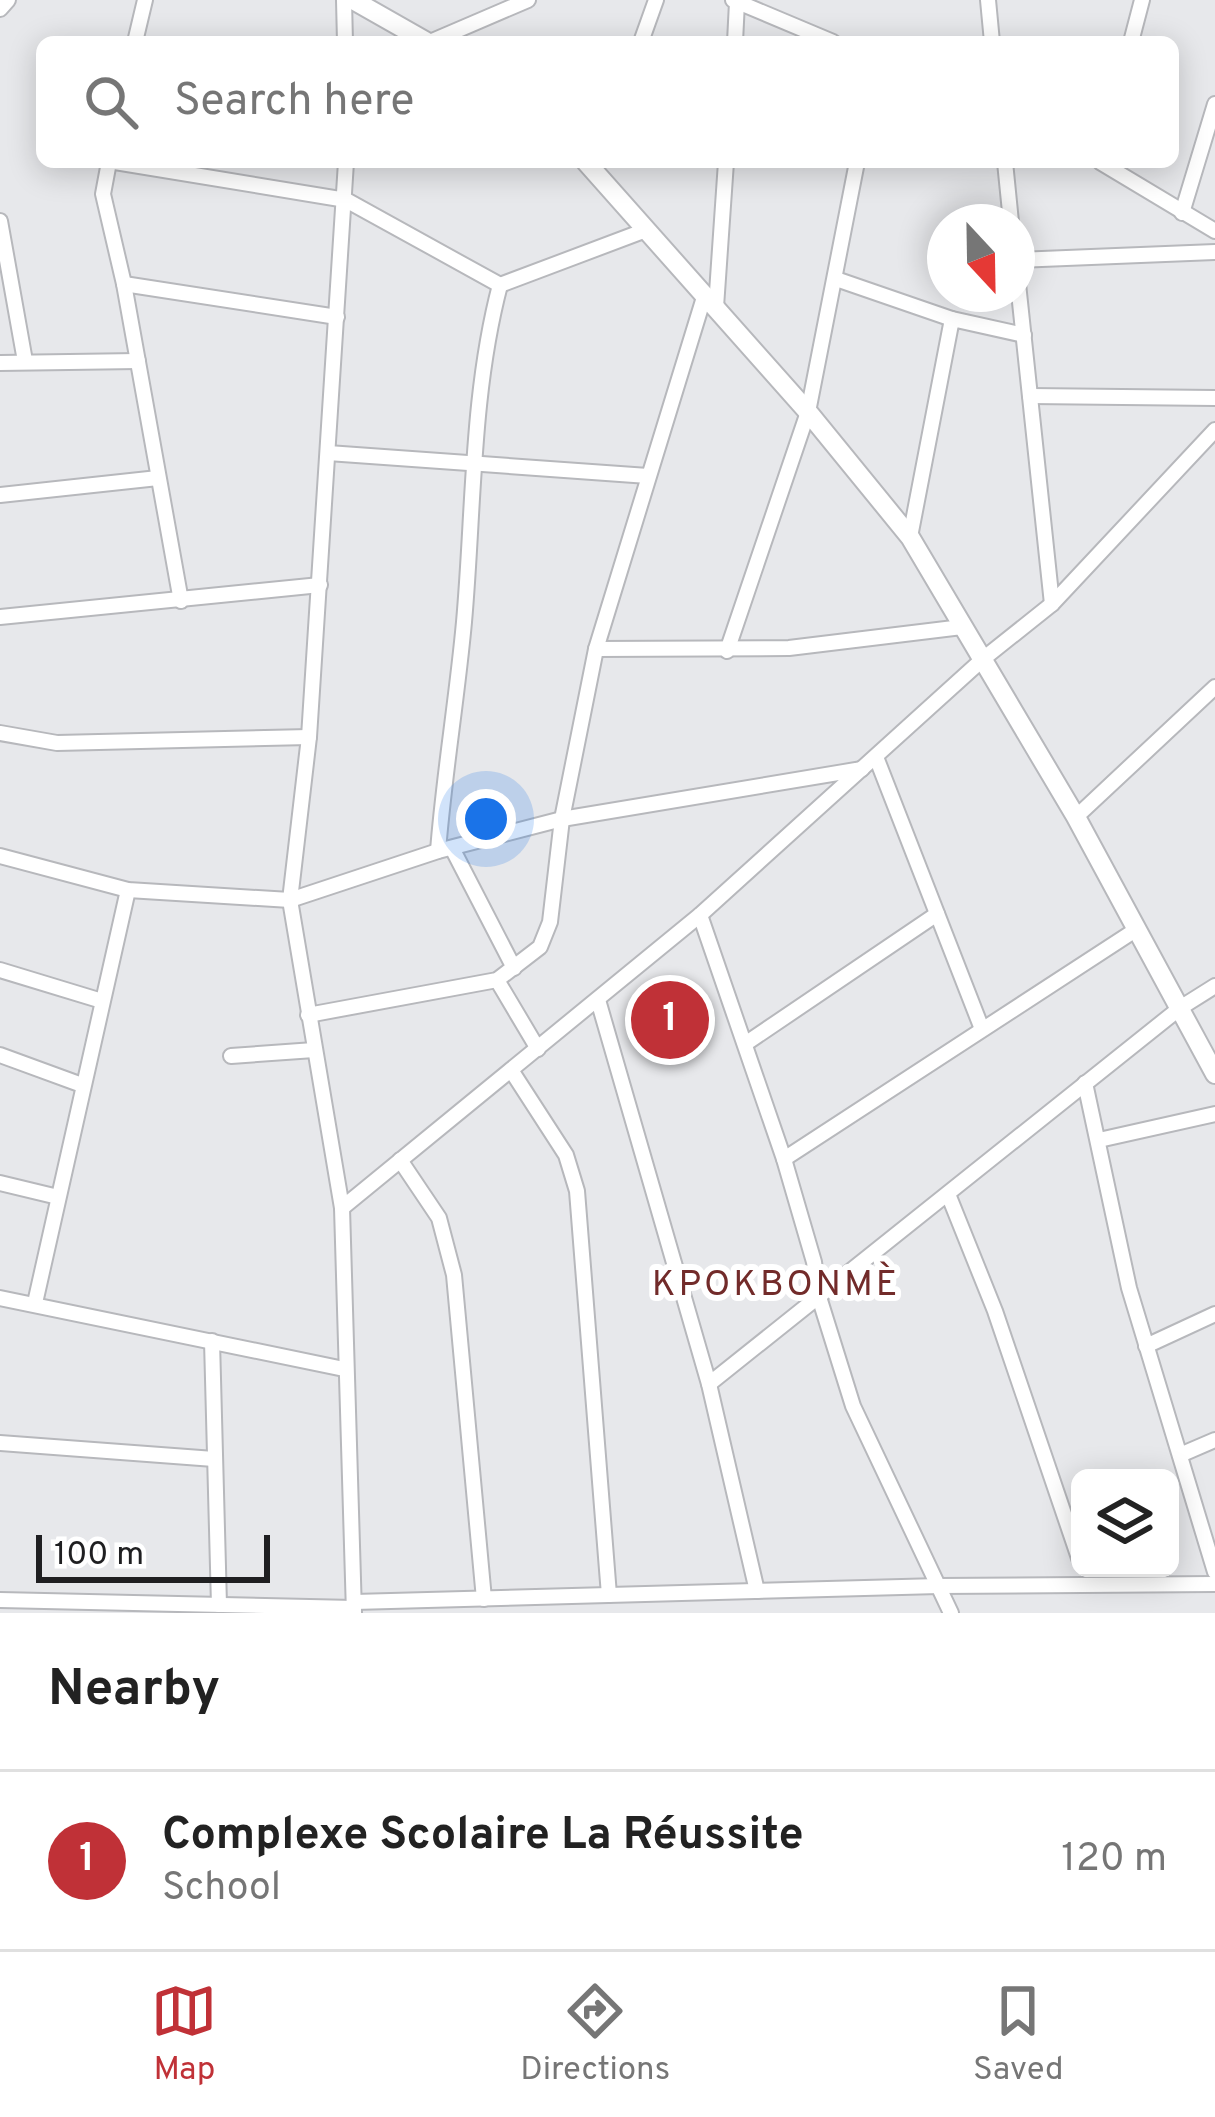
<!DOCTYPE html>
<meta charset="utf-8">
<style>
body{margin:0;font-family:Overpass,sans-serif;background:#f2f2f2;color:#222}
.controls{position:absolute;right:36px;bottom:36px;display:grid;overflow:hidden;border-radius:18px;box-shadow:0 6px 30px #0003}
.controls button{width:108px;height:108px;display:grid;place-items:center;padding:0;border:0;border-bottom:3px solid #e0e0e0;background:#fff;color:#222;font:60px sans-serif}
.compass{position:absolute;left:927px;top:204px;width:108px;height:108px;border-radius:50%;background:#fff;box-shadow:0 6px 30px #0003;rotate:158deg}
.scale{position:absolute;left:36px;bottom:30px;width:234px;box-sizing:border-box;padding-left:12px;border:6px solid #1f1f21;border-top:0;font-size:33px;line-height:42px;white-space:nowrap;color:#1f1f21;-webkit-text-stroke:9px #fff;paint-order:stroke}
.you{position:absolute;left:486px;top:819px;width:42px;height:42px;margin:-30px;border:9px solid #fff;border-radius:50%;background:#1a73e8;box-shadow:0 0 0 18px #1a73e833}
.badge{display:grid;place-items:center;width:78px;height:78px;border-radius:50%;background:#c03137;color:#fff;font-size:39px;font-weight:700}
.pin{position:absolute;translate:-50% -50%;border:6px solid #fff;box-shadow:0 3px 12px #0006}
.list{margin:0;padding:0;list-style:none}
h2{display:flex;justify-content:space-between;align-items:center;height:156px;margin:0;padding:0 48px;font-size:51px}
h2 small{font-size:39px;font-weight:400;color:#767676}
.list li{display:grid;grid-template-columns:78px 1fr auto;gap:36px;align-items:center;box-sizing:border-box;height:180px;padding:0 48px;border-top:3px solid #e0e0e0}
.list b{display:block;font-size:45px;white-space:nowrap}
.list p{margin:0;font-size:39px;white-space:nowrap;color:#767676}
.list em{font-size:39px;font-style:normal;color:#767676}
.icon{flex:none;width:66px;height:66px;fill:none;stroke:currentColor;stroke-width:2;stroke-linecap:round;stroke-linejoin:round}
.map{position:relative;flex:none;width:1215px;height:1613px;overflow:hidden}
.search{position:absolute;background:#fff;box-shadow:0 6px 30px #0003;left:36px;right:36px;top:36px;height:132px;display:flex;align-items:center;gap:30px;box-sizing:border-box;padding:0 42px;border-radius:18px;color:#767676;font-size:45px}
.sheet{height:336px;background:#fff}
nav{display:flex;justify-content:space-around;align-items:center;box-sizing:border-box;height:168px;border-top:3px solid #e0e0e0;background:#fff;font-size:33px;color:#767676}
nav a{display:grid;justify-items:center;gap:6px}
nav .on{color:#c03137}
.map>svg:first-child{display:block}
</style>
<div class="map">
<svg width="1215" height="1613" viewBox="0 0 1215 1613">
<rect width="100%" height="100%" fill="#e7e8eb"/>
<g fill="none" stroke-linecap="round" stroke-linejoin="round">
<g stroke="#b7b8bc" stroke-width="18">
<g id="street">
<polyline points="344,0 345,42"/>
<polyline points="733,0 833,42"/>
<polyline points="988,0 992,42"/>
<polyline points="0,9 8,0"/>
<polyline points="135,42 145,0"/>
<polyline points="430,42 528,0"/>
<polyline points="641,42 656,0"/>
<polyline points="735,42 737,2"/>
<polyline points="1131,42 1142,0"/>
<polyline points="109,162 103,194 124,284 181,601"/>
<polyline points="115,162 346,200 500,285"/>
<polyline points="346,162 309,737 290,900 342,1208 354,1613"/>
<polyline points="1005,162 1011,222"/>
<polyline points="1100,162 1215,231"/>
<polyline points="1182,213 1215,104"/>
<polyline points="0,221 25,361"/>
<polyline points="1017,260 1215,252"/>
<polyline points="1017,274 1052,604"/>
<polyline points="836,279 952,319"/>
<polyline points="124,284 337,317"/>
<polyline points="500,285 646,230"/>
<polyline points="716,307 726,162"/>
<polyline points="0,363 138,361"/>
<polyline points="1030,396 1215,398"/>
<polyline points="328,453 648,476"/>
<polyline points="0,495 158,478"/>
<polyline points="910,537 952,319 1024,335"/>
<polyline points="0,617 320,585"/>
<polyline points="596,649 789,648 962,627"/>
<polyline points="727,651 808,412 857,162"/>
<polyline points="0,733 57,743 309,737"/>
<polyline points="876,757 982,1029"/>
<polyline points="1076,817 1215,687"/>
<polyline points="452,848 514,968"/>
<path d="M438 851C444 774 457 699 464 622 474 510 471 395 500 285"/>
<polyline points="0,856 128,890 290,900 438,851 562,819 862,769"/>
<polyline points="700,915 784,1159 814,1262 819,1297 853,1406 951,1613"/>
<polyline points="0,970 102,1001"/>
<polyline points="497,980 538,1049"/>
<polyline points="598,1000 709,1384 757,1591"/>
<polyline points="308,1015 497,980 540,947 550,922 562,819 596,649 705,294"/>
<polyline points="745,1044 937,914"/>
<polyline points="0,1055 82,1085"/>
<polyline points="231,1056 314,1050"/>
<polyline points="511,1070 566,1155 577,1191 609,1595"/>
<polyline points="1085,1083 1129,1288 1215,1572"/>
<polyline points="1099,1140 1215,1114"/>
<polyline points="784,1159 1137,929"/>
<polyline points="400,1160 439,1218 454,1275 484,1599"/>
<polyline points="0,1183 58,1197"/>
<polyline points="948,1194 995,1311 1080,1561"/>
<polyline points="342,1208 700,915 983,659 1052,604 1215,430"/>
<polyline points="0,1298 344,1369"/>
<polyline points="35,1303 128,890"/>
<polyline points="212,1341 219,1605"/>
<polyline points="1146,1346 1215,1314"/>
<polyline points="709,1384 1180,1008 1215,986"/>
<polyline points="0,1443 214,1459"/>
<polyline points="1180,1455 1215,1440"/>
<polyline points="0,1600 354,1608"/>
<polyline points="354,1602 939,1586 1215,1584"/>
</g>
</g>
<g stroke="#b7b8bc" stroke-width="22">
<g id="secondary">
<polyline points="353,0 427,42"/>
<polyline points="586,162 808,412 910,537 1076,817 1215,1074"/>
</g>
</g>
<use href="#street" stroke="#fff" stroke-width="14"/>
<use href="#secondary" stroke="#fff" stroke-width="18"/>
</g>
<g text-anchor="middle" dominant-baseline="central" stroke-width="12" stroke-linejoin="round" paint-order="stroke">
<g font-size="36" letter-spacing="3" fill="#722b2a" stroke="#fff">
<text x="776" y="1286">KPOKBONMÈ</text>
</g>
</g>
</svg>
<div class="controls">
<button><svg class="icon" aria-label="layers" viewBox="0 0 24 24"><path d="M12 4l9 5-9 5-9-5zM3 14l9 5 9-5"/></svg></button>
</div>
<svg class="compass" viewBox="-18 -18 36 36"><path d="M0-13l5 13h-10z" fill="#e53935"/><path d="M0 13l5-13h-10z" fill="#767676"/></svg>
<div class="scale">100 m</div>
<div class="you"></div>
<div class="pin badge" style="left:670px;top:1020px">1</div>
<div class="search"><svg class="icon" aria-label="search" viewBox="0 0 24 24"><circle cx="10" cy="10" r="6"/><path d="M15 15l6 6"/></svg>Search here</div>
</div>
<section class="sheet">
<h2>Nearby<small></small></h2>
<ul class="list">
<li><span class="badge">1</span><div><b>Complexe Scolaire La Réussite</b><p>School</p></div><em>120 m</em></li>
</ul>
</section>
<nav>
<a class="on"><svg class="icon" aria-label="map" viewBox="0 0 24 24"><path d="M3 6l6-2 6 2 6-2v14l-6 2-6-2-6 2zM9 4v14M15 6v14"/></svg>Map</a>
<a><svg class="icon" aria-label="directions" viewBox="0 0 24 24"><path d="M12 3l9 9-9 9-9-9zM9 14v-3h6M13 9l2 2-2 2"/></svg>Directions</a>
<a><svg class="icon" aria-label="saved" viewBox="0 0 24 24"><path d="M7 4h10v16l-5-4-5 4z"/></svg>Saved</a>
</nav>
